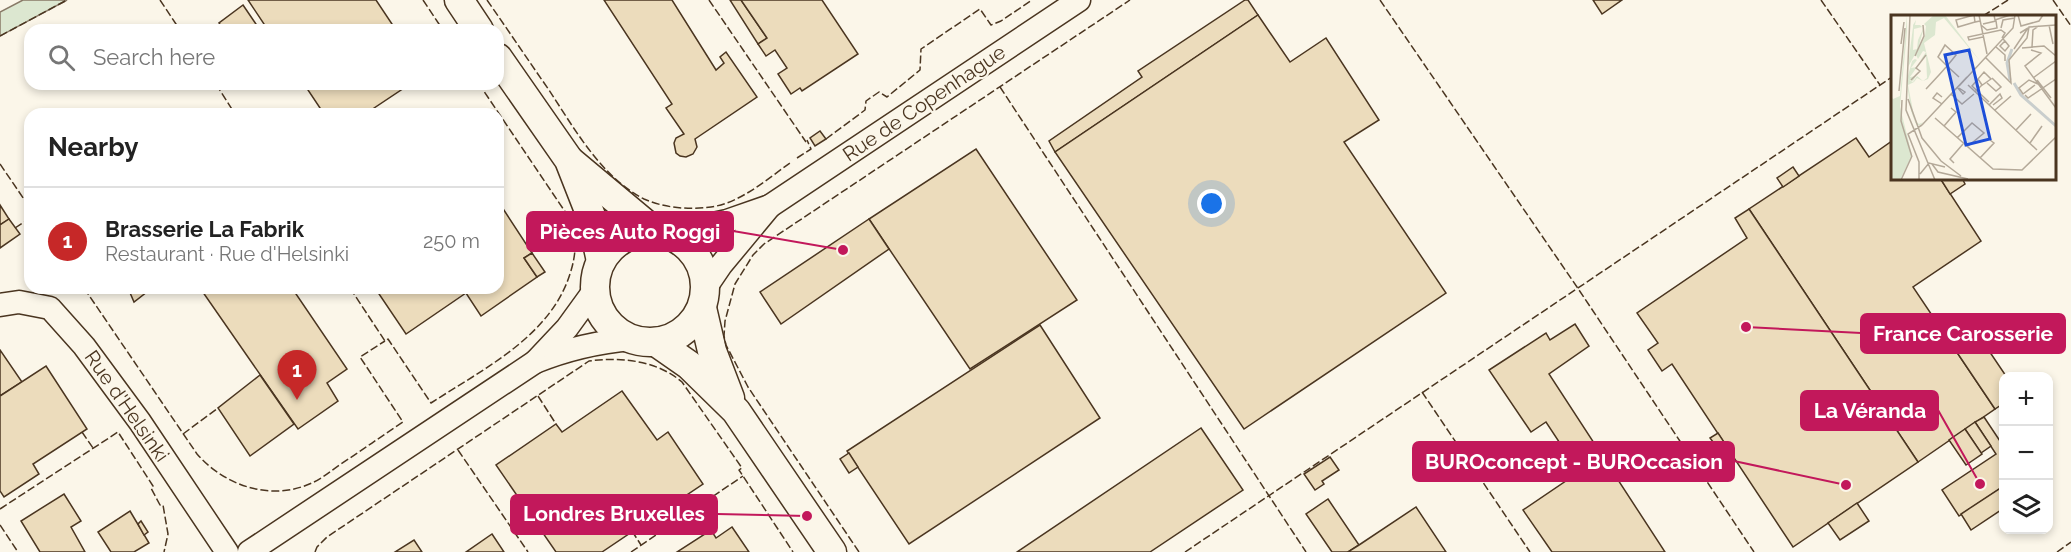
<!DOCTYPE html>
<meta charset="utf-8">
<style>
body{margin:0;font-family:Raleway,sans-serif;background:#f2f2f2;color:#222}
.controls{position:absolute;right:18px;bottom:18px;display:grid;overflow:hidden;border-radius:12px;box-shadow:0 3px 9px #0003}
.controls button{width:54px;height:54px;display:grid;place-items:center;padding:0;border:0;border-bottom:2px solid #e0e0e0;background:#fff;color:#222;font:30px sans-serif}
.you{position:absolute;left:1212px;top:204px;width:21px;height:21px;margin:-15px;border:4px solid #fff;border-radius:50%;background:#1a73e8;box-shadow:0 0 0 9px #1a73e833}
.badge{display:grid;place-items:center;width:39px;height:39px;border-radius:50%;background:#c62828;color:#fff;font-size:20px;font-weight:700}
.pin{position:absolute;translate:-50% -50px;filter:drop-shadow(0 2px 3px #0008)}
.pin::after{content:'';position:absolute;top:32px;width:21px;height:18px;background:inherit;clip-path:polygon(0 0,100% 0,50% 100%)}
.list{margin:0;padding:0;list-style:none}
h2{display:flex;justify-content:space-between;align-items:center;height:78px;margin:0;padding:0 24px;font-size:26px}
h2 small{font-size:20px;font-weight:400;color:#767676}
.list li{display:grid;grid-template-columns:39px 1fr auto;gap:18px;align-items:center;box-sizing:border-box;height:108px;padding:0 24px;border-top:2px solid #e0e0e0}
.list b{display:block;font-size:22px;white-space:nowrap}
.list p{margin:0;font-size:20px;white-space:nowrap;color:#767676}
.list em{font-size:20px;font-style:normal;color:#767676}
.icon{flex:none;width:33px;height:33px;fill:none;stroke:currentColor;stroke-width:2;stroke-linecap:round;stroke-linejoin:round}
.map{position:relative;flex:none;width:2071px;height:552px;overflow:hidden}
.search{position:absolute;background:#fff;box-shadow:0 3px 9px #0003;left:24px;top:24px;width:480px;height:66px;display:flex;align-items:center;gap:15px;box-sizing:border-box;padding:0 21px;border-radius:18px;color:#767676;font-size:22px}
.panel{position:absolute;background:#fff;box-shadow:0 3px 9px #0003;left:24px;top:108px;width:480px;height:186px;border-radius:18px}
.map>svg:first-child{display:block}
</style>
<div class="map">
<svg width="2071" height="552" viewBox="0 0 2071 552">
<rect width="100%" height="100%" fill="#fbf6e9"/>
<polygon fill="#dce7d0" stroke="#887966" stroke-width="1.5" points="23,0 67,0 0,36 0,12"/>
<g fill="#ecdcbc" stroke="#4a3520" stroke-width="1.5">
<polygon points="248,0 376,0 396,30 268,30"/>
<polygon points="604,0 672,0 716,70 724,63 720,57 726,52 757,97 695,139 697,147 693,154 686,157 680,156 676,153 674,143 676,138 684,134 666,108 672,104"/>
<polygon points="730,0 741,0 767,38 758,44"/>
<polygon points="741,0 822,0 858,54 802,91 800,88 791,94 778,74 787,68 775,50 766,56 758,44 767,38"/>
<polygon points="1245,0 1248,0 1258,15 1055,152 1049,141 1142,77 1138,71"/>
<polygon points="1593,0 1622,0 1602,14"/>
<polygon points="243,5 260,30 224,30 219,23"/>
<polygon points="1258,15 1290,62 1326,38 1379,120 1344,142 1446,293 1244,429 1055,152"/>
<polygon points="304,84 410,84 365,114 324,114"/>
<polygon points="820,131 826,139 815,146 810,138"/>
<polygon points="1856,138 1869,157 1892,141 1892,178 1940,178 1981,241 1913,287 1995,409 1918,462 1749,209"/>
<polygon points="976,149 1077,300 970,369 869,219"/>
<polygon points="1793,167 1799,176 1783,187 1777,178"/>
<polygon points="1940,178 1962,178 1965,184 1950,194"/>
<polygon points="498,201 532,253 524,258 537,277 481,316 466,293 406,334 375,288 498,288"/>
<polygon points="0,205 9,219 0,225"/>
<polygon points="1749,209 1918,462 1793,547 1672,364 1662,371 1648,350 1658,343 1637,313 1747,238 1735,218"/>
<polygon points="9,219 20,234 0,248 0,225"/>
<polygon points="869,219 889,249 781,324 760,292"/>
<polygon points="532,253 545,272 537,277 524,258"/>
<polygon points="128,288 152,288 134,302"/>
<polygon points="200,288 292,288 347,369 327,383 338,401 298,429"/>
<polygon points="1575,324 1589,346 1549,374 1665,552 1552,552 1523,510 1579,472 1546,422 1531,432 1489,370 1546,333 1550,340"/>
<polygon points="1040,325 1100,418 909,544 847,451"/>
<polygon points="1977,333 2006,376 2004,376 2004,403 1995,409 1954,348"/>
<polygon points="0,350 22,382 0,396"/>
<polygon points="46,366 87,429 33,464 39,474 4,497 0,491 0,396"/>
<polygon points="260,375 294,424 250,456 218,408"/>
<polygon points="622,391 657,440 668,432 703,484 602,552 556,552 496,465 556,424 562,432"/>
<polygon points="1984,417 2004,447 2004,486 1959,516 1942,490 1996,454 1975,422"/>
<polygon points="1975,422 1991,446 1981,453 1965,429"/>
<polygon points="1201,428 1243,490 1150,552 1017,552"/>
<polygon points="1965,429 1982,454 1966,465 1949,440"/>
<polygon points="1718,433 1726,445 1719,450 1710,438"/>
<polygon points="849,453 858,467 849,473 840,459"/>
<polygon points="1330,457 1339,470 1322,481 1324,484 1315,490 1304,474"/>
<polygon points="2002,487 2004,490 2004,508 1971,530 1961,514"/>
<polygon points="64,494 81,521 71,527 85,552 40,552 21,521"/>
<polygon points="1328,499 1359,545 1348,552 1332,552 1306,514"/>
<polygon points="1857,503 1869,521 1840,540 1828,523"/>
<polygon points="1416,507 1446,552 1348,552 1359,545"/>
<polygon points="130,511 149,543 134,552 111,552 98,532"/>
<polygon points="141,521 148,532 144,535 138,524"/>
<polygon points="732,527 749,552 677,552 711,530 716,538"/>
<polygon points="492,534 504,552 466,552"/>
<polygon points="414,540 422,552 395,552"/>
</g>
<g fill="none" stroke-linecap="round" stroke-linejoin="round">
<g stroke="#4a3520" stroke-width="25">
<g id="minor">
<polyline points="770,206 1079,0"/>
<polyline points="667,234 727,221 770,206 721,265 706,287"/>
<path d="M596 288 567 328 535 362C567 349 597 342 632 339"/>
<polyline points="0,305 19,302 50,308 84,346 140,422 227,552"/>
<polyline points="249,552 535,362"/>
</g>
</g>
<g stroke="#4a3520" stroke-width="31">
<g id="tertiary">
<polyline points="459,0 479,30"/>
<polyline points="498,58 569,160 591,216 601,261"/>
<polyline points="570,161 655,232"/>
<circle cx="650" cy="287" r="55"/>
<polyline points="702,308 712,351 730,398"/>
<polyline points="656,342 689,365 736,411 832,552"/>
</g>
</g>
<use href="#minor" stroke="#fbf6e9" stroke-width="22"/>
<use href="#tertiary" stroke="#fbf6e9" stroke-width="28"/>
<g stroke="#4a3520" stroke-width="1.5" stroke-dasharray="8 3" stroke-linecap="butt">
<polyline points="160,0 180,30"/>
<polyline points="423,0 443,30"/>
<path d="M487 0C508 30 528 60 549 90 574 128 601 177 644 199 664 208 689 210 711 207 740 203 766 180 790 163"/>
<polyline points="709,0 806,142"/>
<polyline points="1380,0 1577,287 1754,552"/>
<polyline points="1821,0 1880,85"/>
<polyline points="2053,0 2071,26"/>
<polyline points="1983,16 2008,0"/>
<polyline points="0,36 67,0"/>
<polyline points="216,84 235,114"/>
<polyline points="1000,87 1306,552"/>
<polyline points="826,139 865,110 866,101 879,92 887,97 920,70 921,49 980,9 991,25 1001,21 1032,0"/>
<polyline points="797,158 811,149 807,140"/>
<polyline points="0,164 30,208"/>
<polyline points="15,228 30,218"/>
<path d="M84 288 197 454C226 487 273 502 314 482 324 477 332 470 341 464 362 450 382 436 403 422L360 357 385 341"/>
<path d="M350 288 385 341 388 339 431 403C483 369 550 337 570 274 577 252 577 236 568 216L479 84"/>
<polyline points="1422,392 1530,552"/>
<polyline points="538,396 556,424"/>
<polyline points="82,432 93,448"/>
<polyline points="183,434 218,408"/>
<polyline points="458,450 528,552"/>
<polyline points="0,509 118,432 153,486 151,488 160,505 163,505 168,534 164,552"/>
<polyline points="0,525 18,552"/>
<polyline points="632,531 641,545"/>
<path d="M315 552 317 547 327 537 589 361C621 357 656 360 682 382L742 468 739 470 743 476 793 552"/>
<polyline points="631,552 743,476"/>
<polyline points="859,552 748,387 726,345 724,336 725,321 735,284 753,255 764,244 1130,0"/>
<polyline points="1185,552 1892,77"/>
<polyline points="2057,552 2071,542"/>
</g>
</g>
<g text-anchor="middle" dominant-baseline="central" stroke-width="4.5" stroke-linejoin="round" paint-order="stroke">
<g font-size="20" fill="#4a3520" stroke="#fbf6e9">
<text transform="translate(924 103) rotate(-34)">Rue de Copenhague</text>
<text transform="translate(127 406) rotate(55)">Rue d'Helsinki</text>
</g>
</g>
<g transform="translate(1891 15)">
<rect width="165" height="165" fill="#fbf6e9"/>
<path d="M16 0V16L9 92 21 140 9 165H0V81L2 84 9 81ZM43 0H54L89 46 53 3 45 7 44 20 33 28 40 57 37 64 32 66 26 63 23 67 17 70 24 106 28 109 33 107 29 110H26L24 107 20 96 17 76 16 62 18 43 22 12V10L25 5 24 10H29L31 12 23 14 22 35 26 34 27 25 33 12 27 34 17 52V61L21 46 24 44 26 45 20 53 26 52 19 62 25 61 22 66 18 65 22 67 26 61 32 66 36 63 35 40 29 46 35 37 32 36 27 44 25 40 34 21 35 11 33 9Z" fill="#dce7d0"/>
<path fill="none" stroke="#c9cecd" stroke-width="3" d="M119 65 116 48 121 34M123 68 130 80 165 111"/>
<path fill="none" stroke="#b4a999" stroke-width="1.5" d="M19 0 15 95 44 165M88 0 96 39M103 0 104 5 119 0M127 0 130 11 148 6 152 0M84 7 67 12 65 5 83 0 84 7 89 6M90 10 96 15 106 13 105 6 92 9M158 10 162 29M110 13 112 5 124 3M92 22 78 25 77 22 110 15 114 18 111 23M112 24 114 26 118 31 114 36 109 31 114 26M10 29 13 7M105 32 114 40V46M141 32 142 15 148 11M131 33 153 31 165 41M123 34 137 13 129 18M140 35 150 38 134 51 165 93M24 41 33 21 32 10M95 43 120 68 118 45 136 23 138 12 165 10M142 63 165 46M87 64 81 71 98 87M20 65 29 56 25 53 35 40M146 65 160 83M96 68 105 76 110 72 101 63M77 70 146 135M144 70 132 79 128 73 138 65 147 69M68 71 122 13 124 0M66 72 72 79 74 77 68 73M35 74 48 60 56 51 61 45 65 40 54 30 47 42 56 51 68 62M8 76 14 13M84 77 91 70 87 64 93 57 100 64 90 71M60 79 71 89 83 79M134 80 137 83 165 64M17 84 31 123 50 146 70 161M11 85 10 106 21 142M51 89 42 83 46 78 51 82M98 90 109 79 111 83 102 90M104 95 120 81M44 103 102 154 131 155 165 122M31 110 76 62M53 111 65 97 60 93M125 115 140 99M66 123 81 108 93 118 76 132M139 128 151 111M89 143 103 128 99 125M63 148 59 144 72 129M41 149 47 157 77 164M29 159 38 148 54 152M10 165 21 141M28 165V147L17 119 31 110"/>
<path fill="#1d4ed8" fill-opacity="0.15" stroke="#1d4ed8" stroke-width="3" d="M78 35 99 124 75 130 54 40Z"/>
<rect width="165" height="165" fill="none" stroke="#4a3520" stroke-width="3"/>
</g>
<path fill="none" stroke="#c2185b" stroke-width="2" d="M843 250L733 231M1746 327L1861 333M1980 484L1938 410M1846 485L1734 461M807 516L717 514"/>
<g fill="#c2185b" stroke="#fbf6e9" stroke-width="2">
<circle cx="843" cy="250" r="6"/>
<circle cx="1746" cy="327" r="6"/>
<circle cx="1980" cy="484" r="6"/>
<circle cx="1846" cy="485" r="6"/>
<circle cx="807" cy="516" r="6"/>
</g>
<g fill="#c2185b" stroke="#c2185b" stroke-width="2">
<rect x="527" y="212" width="206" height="39" rx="6"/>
<rect x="1861" y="314" width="204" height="39" rx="6"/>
<rect x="1801" y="391" width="137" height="39" rx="6"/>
<rect x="1413" y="442" width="321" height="39" rx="6"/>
<rect x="511" y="495" width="206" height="39" rx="6"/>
</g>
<g font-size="21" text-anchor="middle" font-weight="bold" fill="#fff">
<text x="630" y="239">Pièces Auto Roggi</text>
<text x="1963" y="341">France Carosserie</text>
<text x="1870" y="418">La Véranda</text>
<text x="1574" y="469">BUROconcept - BUROccasion</text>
<text x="614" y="521">Londres Bruxelles</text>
</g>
</svg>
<div class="controls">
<button>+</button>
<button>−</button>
<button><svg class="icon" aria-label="layers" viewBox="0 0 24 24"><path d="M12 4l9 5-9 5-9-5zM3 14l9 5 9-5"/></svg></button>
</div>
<div class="you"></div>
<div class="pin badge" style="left:297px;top:400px">1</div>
<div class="search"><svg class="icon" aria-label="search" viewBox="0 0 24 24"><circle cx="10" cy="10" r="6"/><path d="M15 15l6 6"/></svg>Search here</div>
<section class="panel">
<h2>Nearby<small></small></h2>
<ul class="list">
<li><span class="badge">1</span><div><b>Brasserie La Fabrik</b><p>Restaurant · Rue d'Helsinki</p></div><em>250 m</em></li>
</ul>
</section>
</div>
